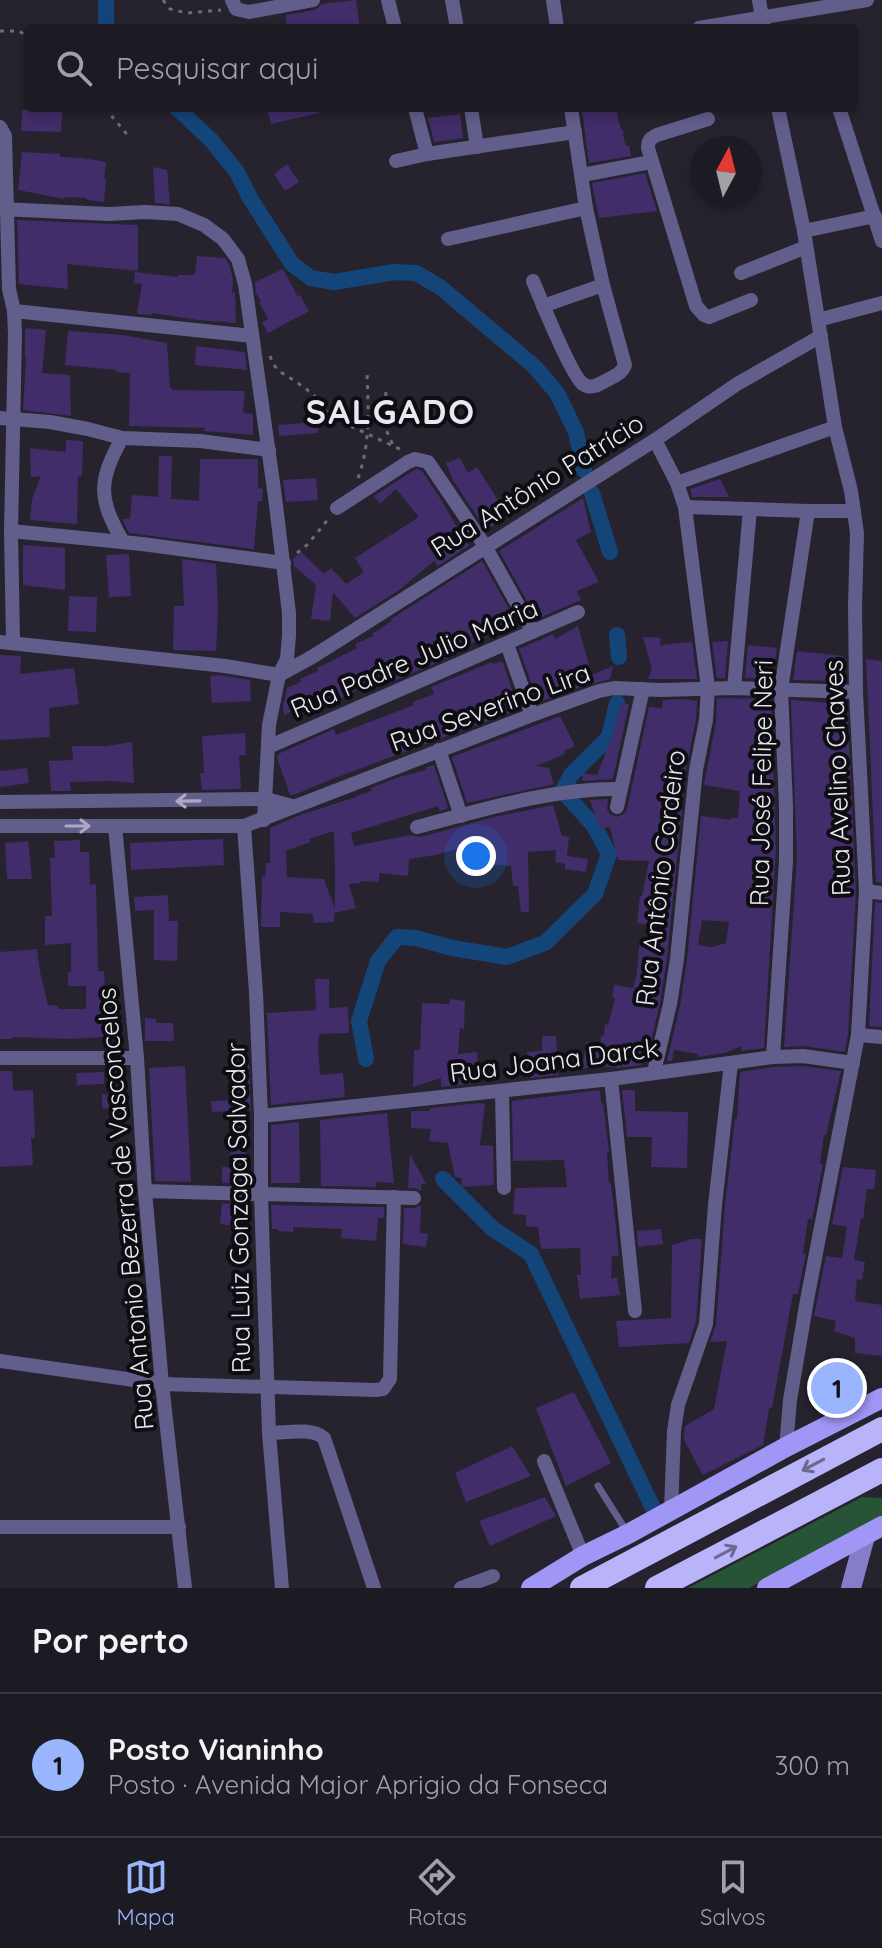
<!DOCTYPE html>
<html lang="pt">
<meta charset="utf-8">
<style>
body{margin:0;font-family:Quicksand,sans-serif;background:#25232b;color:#f1f3f6}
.compass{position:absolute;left:690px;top:136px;width:72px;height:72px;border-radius:50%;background:#1c1a23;box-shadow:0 4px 12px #0003;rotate:7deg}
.you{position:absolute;left:476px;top:856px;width:28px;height:28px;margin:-20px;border:6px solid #fff;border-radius:50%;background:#1a73e8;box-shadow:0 0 0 12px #1a73e833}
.badge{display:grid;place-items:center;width:52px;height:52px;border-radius:50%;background:#99b5fd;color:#111;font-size:26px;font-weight:700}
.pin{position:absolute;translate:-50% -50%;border:4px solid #fff;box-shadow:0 2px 8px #0006}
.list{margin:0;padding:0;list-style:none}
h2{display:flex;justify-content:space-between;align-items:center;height:104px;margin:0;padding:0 32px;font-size:34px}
h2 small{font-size:26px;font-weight:400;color:#a0a1a6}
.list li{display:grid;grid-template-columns:52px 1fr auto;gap:24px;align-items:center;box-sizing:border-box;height:144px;padding:0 32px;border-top:2px solid #3a3841}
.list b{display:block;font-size:30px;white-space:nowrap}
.list p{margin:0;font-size:26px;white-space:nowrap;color:#a0a1a6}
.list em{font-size:26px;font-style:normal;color:#a0a1a6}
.icon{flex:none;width:44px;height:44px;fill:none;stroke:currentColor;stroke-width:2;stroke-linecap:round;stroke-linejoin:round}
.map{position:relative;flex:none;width:882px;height:1588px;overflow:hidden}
.search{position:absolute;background:#1c1a23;box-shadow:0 4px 12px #0003;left:24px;right:24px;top:24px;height:88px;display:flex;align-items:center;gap:20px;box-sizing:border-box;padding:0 28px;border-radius:8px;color:#a0a1a6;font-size:30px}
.sheet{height:248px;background:#1c1a23}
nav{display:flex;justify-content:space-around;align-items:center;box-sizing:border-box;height:112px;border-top:2px solid #3a3841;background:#1c1a23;font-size:22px;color:#a0a1a6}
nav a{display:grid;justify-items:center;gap:4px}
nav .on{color:#99b5fd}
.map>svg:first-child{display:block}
</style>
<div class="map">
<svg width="882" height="1588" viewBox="0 0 882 1588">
<rect width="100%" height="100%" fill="#26232f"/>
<polygon fill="#275436" points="862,1497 882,1498 882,1516 749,1588 688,1588"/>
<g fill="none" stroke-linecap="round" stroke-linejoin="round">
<g stroke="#144579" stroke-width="16">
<polyline points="106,0 106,22 108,28"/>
<polyline points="177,108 211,140 237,172 250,198 292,264 311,278 334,282 395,272 416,273 440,287 534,366 557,393 576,432 584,470"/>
<polyline points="592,493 610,552"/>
<polyline points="617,635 619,657"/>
<polyline points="564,788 571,775 609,737 617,703"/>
<polyline points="366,1059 359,1021 378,961 397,937 416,938 452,948 507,957 545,943 595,894 609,854 594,826 567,796"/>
<polyline points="443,1179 493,1229 531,1254 653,1508"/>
</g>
</g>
<g fill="#412d69" fill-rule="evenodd">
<polygon points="356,0 360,28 287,28 286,15 315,10 322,4"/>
<polygon points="267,108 318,108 319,113 271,124"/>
<polygon points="594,108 616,108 619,124 620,124 621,130 623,130 624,140 626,146 629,146 631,156 589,163 582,110"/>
<polygon points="22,110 62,111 61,132 21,131"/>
<polygon points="460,114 463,138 434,142 428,118"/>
<polygon points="22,152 60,154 60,157 82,158 106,162 104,179 106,179 104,202 87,200 87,198 64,197 64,199 18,190"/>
<polygon points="287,164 299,182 285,191 274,174"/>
<polygon points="153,167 167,170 170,204 155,203"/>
<polygon points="645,173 657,211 599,218 592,183"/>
<polygon points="17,220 138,225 138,271 67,264 68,289 19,284"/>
<polygon points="197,256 225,258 229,264 233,279 232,293 235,292 236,323 198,320 153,313 152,315 137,314 142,284 134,283 135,272 178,277 178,275 195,275"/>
<polygon points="283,269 298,297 300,295 309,311 268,333 262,322 268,319 259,302 261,301 256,293 255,282"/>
<polygon points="25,328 46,330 42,373 70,375 71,416 23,410 26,358 25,358"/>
<polygon points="68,331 122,335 167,343 170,388 172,388 172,390 245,391 243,413 253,414 253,435 204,431 205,428 129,426 130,373 116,372 117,370 65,365"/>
<polygon points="196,346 245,352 247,370 195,365"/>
<polygon points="318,422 318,433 279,436 278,425"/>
<polygon points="66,440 83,441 82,476 78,476 77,524 30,520 32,499 41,476 31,477 30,448 66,452"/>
<polygon points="159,456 172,456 171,499 199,501 200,459 258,459 258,488 263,489 262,501 258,501 254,549 129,533 122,519 130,519 132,495 158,497"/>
<polygon points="460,458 468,473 477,467 508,516 486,530 453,480 446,463"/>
<polygon points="416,469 422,471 440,498 467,544 470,545 438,566 434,561 399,590 355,618 333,592 330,621 311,619 316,585 294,566 293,559 301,552 324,574 331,568 346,584 364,572 355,558 419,517 396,489 380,504 374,496"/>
<polygon points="316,478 318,500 286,502 283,480"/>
<polygon points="720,479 729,497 692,497 690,489"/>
<polygon points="583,498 591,532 576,540 599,582 577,591 581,600 537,619 499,551"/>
<polygon points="23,545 65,548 65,590 23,585"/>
<polygon points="129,554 131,596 109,597 106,555"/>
<polygon points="182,559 216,564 218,609 216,651 173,650 174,606 184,606"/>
<polygon points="482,561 517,623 446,655 448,658 389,683 388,681 360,693 358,689 332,703 313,709 312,706 303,710 302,707 284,715 283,706 287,688 301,682 300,679 318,671 317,668 357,648 355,644 373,636 372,634 392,621 391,619"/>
<polygon points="69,596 97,597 96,632 68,631"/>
<polygon points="578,626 592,675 613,666 610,679 577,688 568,689 568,692 538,702 519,649 553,634 555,639"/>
<polygon points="643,637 661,638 660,645 692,642 697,679 648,679 652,669"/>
<polygon points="728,641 725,678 717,678 712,642"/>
<polygon points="748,645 777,648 772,679 745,678"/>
<polygon points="797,651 843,656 839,681 793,680"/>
<polygon points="0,655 21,656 20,674 74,668 79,704 49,708 50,737 0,740"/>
<polygon points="866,659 882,661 882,883 876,882"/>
<polygon points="502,661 519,709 327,781 294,795 290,795 277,758 278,754 334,729 336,735 414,705 413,702 434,694 431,687 492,662 493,664"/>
<polygon points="219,675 250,680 251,701 212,703 210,676"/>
<path d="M717 698 771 699 776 848 764 1048 741 1051V1046L725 1053 698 1057V1054L674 1050 672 1061H667L680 1006 687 960 701 816 731 820V818H738L740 791 704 785 716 722ZM702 920 729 922 726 943 712 947 698 945Z"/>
<polygon points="686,699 697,701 696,719 686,769 667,958 660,1002 647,1059 642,1059 642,1065 617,1068 598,1066 582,1069 586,1042 600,1044 601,1035 604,1036 605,1024 608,1025 615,998 612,998 614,985 633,988 637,973 639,945 650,947 652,925 637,923 640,896 642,896 649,861 618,860 610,827 600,829 590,800 608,799 607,809 610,814 616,817 624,814 627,809 649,707 662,708 663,700"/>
<polygon points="791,700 847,704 856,891 848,1034 845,1052 804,1046 784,1047 797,858"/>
<polygon points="621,703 629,704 613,779 582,781 583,773 597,775 613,734"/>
<polygon points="560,716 575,746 564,751 565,754 536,766 549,768 554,784 467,803 452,757"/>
<polygon points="245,733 246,755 239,755 241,789 202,790 200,773 204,773 202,736"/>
<polygon points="132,742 134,783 113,781 70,782 71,791 51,791 49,761 73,760 72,746 106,746"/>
<path d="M434 765 448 808 440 811 438 806 351 833 354 846 411 835 420 837 494 817 553 805 562 836 569 837 567 856 588 859 586 872 565 869V864L555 862 556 850 528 852 529 912H521L518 886H513L511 866 484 864 485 852 472 853 471 845 436 855 409 859 408 876 379 873V882L360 881V883L349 884 356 908 334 913V922L314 923 313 914 280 912V927H261L262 876 265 877 266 863H270V828L300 815 356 797V796L372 791 371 788 399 777 426 770V767ZM334 831 335 869V909L324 879 287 877 286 851 310 842 309 839Z"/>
<polygon points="27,768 29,783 0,787 0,771"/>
<polygon points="223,839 224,865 131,870 130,843"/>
<polygon points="80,840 80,852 89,852 90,885 96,884 98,971 104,971 107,1037 67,1039 12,1037 12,1039 0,1039 0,952 37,949 40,972 48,1005 58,1006 58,1009 86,1009 86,986 68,986 68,972 71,972 71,943 45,945 45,916 52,916 50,858 55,858 54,841"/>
<polygon points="28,841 32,879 7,879 5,843"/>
<polygon points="168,895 169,921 178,921 177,961 154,960 154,910 135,911 134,897"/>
<polygon points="875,902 882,903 882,1027 869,1026"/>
<polygon points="315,979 329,979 329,1008 348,1007 349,1033 319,1034 318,1049 320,1075 343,1073 345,1097 271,1105 267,1013 316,1010"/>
<polygon points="450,999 465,1001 464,1029 460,1028 458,1054 477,1052 479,1083 441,1087 441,1078 413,1087 414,1050 420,1050 422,1003 450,1004"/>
<polygon points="145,1018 156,1019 156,1023 173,1023 174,1041 145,1041"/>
<polygon points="542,1036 556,1036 558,1075 530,1078 527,1052 542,1051"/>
<polygon points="243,1065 249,1065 251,1110 248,1110 245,1153 247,1153 248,1183 222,1183 222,1167 230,1167 233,1111 212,1112 211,1101 237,1100 239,1078 241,1078"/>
<polygon points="185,1066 191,1182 155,1181 149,1068"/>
<polygon points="802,1066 841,1071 826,1135 824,1135 820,1164 823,1164 812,1220 808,1219 807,1226 803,1253 806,1253 798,1294 793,1294 772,1408 769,1408 763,1445 703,1475 684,1440 684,1432 685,1426 714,1409 727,1341 710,1342 716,1325 725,1206 735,1119 737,1119 740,1072 774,1067"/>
<polygon points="0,1071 12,1071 13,1091 33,1090 35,1138 31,1138 33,1165 0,1167"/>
<polygon points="104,1072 104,1084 77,1085 76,1073"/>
<polygon points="600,1090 601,1103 603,1103 609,1152 607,1152 609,1183 611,1183 619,1256 612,1256 611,1278 617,1278 620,1295 580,1299 577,1275 581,1275 580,1248 541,1249 538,1227 526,1226 526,1215 513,1214 515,1188 567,1187 564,1160 513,1161 512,1101"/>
<polygon points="622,1090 635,1090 635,1111 688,1112 687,1168 651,1167 652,1137 627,1137"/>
<polygon points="102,1094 126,1097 124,1111 102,1108"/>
<polygon points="480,1103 485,1104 480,1145 493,1146 494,1185 461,1187 462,1178 455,1177 448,1143 429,1141 431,1129 411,1128 411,1111 430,1111 430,1108"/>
<polygon points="387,1113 394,1183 376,1182 376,1187 321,1186 320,1120"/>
<polygon points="299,1122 300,1183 271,1183 271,1125"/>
<polygon points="410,1154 426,1184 421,1184 421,1191 415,1188 408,1188"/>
<polygon points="843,1167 876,1170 874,1189 867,1189 863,1219 861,1218 854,1260 865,1262 862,1280 857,1279 855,1301 882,1305 882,1356 855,1353 855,1338 834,1331 836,1321 814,1316 826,1256 842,1258 847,1227 832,1224"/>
<polygon points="222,1203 246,1205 244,1227 220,1224"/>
<polygon points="271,1205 384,1207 384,1218 378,1218 376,1241 341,1238 342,1229 293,1227 293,1232 278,1231 278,1229 272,1229"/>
<polygon points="421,1205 420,1233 428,1234 426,1247 403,1244 404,1208 415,1208"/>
<polygon points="661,1229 663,1244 638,1247 637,1231"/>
<polygon points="691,1239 702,1239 696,1322 689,1343 619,1347 616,1321 671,1318 672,1245"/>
<polygon points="574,1392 611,1463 566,1486 536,1408"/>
<polygon points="512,1446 531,1476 466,1502 455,1473"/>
<polygon points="545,1497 556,1516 490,1546 479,1521"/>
</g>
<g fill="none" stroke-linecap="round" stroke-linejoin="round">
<g stroke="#6e6b76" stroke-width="3" stroke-dasharray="4 6" stroke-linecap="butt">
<polyline points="163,0 170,9 187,13 221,10"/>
<polyline points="0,31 19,31 28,37"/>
<polyline points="105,108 130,138"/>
<polyline points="270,356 273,364 279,371 304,387 319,400 324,410 338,420 404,451"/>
<polyline points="386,392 383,423 393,445"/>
<path d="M358 478C371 443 368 407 367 370"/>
<polyline points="297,553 307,545 330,517"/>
</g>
<polyline stroke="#625e8c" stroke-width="7" points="598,1486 627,1532"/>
<g stroke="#625e8c" stroke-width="14">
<polyline points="232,0 236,9 249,12 313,0"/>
<polyline points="388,0 395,28"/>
<polyline points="452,0 457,28"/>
<polyline points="553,0 557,28"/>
<polyline points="759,0 764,28"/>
<polyline points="699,28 867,0"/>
<polyline points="415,108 427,154"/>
<polyline points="471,108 477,147"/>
<polyline points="778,108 804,231 835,427 851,491 857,533 855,606 856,692 866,891 858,1035 807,1300 790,1400 786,1447"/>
<polyline points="839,108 882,241"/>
<path d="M708 119 657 135C651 138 648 140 648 148L696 306 704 315 709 317 751 300"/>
<polyline points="0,127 5,136 9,289 14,311 15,334 11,531 13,642"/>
<polyline points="396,161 427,154 575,132"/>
<polyline points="582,175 651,162"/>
<polyline points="0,209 109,214 145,212 178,214 204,225 223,239 238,259 245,284 275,497 289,613 289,636 287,659 279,675 269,725 264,820"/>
<polyline points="804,231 875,216"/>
<polyline points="448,239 586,208"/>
<polyline points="741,273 806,247"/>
<path d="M533 281C540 298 572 377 583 384 592 390 599 384 607 380 615 376 622 373 625 365L603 285 586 208 571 108"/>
<polyline points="543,306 603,285"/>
<polyline points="14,311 252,336"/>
<polyline points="818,320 882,303"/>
<polyline points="0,418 50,422 88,429 122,438 200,441 269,450"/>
<path d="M122 438C98 482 98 498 123 542"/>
<polyline points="677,483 835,427"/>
<polyline points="685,507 808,511 854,511"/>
<polyline points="337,508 408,462 415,459 428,462 485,546 533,632"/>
<polyline points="11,531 142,544 284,563"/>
<polyline points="0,642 225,666 279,675 312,657 655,440 737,384 821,336"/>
<polyline points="507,644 532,715"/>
<polyline points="734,688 750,509"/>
<polyline points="268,747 578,612"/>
<polyline points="439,750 461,816"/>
<polyline points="0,802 266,799 292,806"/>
<polyline points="617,807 643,689"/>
<polyline points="0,826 244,826 532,715 599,691 614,688 661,690 734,688 856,692"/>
<polyline points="115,826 137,1058 145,1191 162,1384 185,1588"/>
<polyline points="244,826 256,993 261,1116 261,1195 269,1433 282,1588"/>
<path d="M417 827C483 810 551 788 620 789"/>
<polyline points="866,891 882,893"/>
<polyline points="858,1035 882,1037"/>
<polyline points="773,1057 786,861 786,806 781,690 808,511"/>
<polyline points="0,1058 137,1058"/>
<polyline points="654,1072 670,1004 677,959 690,829 696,770 706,720 708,688 685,507 677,483 655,440"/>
<polyline points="611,1079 635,1311"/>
<polyline points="502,1092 504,1188"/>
<polyline points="261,1116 611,1079 773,1057 803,1056 853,1063"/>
<polyline points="145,1191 414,1198"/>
<polyline points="0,1361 162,1384 376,1390 383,1389 390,1379 394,1197"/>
<path d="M269 1433C286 1433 311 1427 324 1438L374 1588"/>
<polyline points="544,1461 583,1556"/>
<polyline points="671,1511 674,1431 678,1405 706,1324 715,1205 731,1063"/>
<polyline points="0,1527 179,1527"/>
<polyline points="461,1588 493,1576"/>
</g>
<polyline stroke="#857dc7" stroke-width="20" points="851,1588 865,1536"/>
<g stroke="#a096f5" stroke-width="20">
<polyline points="531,1588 583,1556 628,1534 786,1447 882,1398"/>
<polyline points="767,1588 882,1526"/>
</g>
<g stroke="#b9b4f9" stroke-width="24">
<polyline points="582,1588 882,1429"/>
<polyline points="657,1588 882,1470"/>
</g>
</g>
<defs><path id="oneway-shaft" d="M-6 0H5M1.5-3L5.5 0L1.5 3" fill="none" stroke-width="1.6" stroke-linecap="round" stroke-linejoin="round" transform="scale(2)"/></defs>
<g stroke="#aca9c2">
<use href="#oneway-shaft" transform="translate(188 801) rotate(179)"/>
<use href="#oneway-shaft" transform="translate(78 826)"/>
</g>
<g stroke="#6c6991">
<use href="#oneway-shaft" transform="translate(813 1465) rotate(152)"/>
<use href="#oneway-shaft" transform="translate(726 1552) rotate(-28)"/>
</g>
<g text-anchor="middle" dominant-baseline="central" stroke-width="8" stroke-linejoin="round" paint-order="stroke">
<g font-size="26" fill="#e9e7ef" stroke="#0e0d12">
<text transform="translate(537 485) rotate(-32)">Rua Antônio Patrício</text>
<text transform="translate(414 658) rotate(-23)">Rua Padre Julio Maria</text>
<text transform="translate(490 707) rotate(-20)">Rua Severino Lira</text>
<text transform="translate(837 778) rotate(-92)">Rua Avelino Chaves</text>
<text transform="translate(761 783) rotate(-89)">Rua José Felipe Neri</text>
<text transform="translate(660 878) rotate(-83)">Rua Antônio Cordeiro</text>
<text transform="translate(554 1060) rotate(-7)">Rua Joana Darck</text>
<text transform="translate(238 1208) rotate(-91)">Rua Luiz Gonzaga Salvador</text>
<text transform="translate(125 1209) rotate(-95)">Rua Antonio Bezerra de Vasconcelos</text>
</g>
<g font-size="34" font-weight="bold" letter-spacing="2" fill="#e9e7ef" stroke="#0e0d12">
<text x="391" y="411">SALGADO</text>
</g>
</g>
</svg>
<svg class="compass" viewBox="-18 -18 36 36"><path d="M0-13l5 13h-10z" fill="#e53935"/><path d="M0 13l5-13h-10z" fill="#a0a1a6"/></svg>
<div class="you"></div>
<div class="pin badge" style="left:837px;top:1388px">1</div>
<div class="search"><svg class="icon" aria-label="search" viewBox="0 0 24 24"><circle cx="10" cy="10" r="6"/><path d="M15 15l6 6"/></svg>Pesquisar aqui</div>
</div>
<section class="sheet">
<h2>Por perto<small></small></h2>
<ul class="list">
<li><span class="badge">1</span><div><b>Posto Vianinho</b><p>Posto · Avenida Major Aprigio da Fonseca</p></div><em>300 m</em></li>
</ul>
</section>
<nav>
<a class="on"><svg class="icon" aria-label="map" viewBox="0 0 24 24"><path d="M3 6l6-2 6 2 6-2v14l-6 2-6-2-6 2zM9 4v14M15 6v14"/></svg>Mapa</a>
<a><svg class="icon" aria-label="directions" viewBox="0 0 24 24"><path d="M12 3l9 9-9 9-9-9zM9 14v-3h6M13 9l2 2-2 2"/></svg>Rotas</a>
<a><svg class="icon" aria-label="saved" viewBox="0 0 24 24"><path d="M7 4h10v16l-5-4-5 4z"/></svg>Salvos</a>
</nav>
